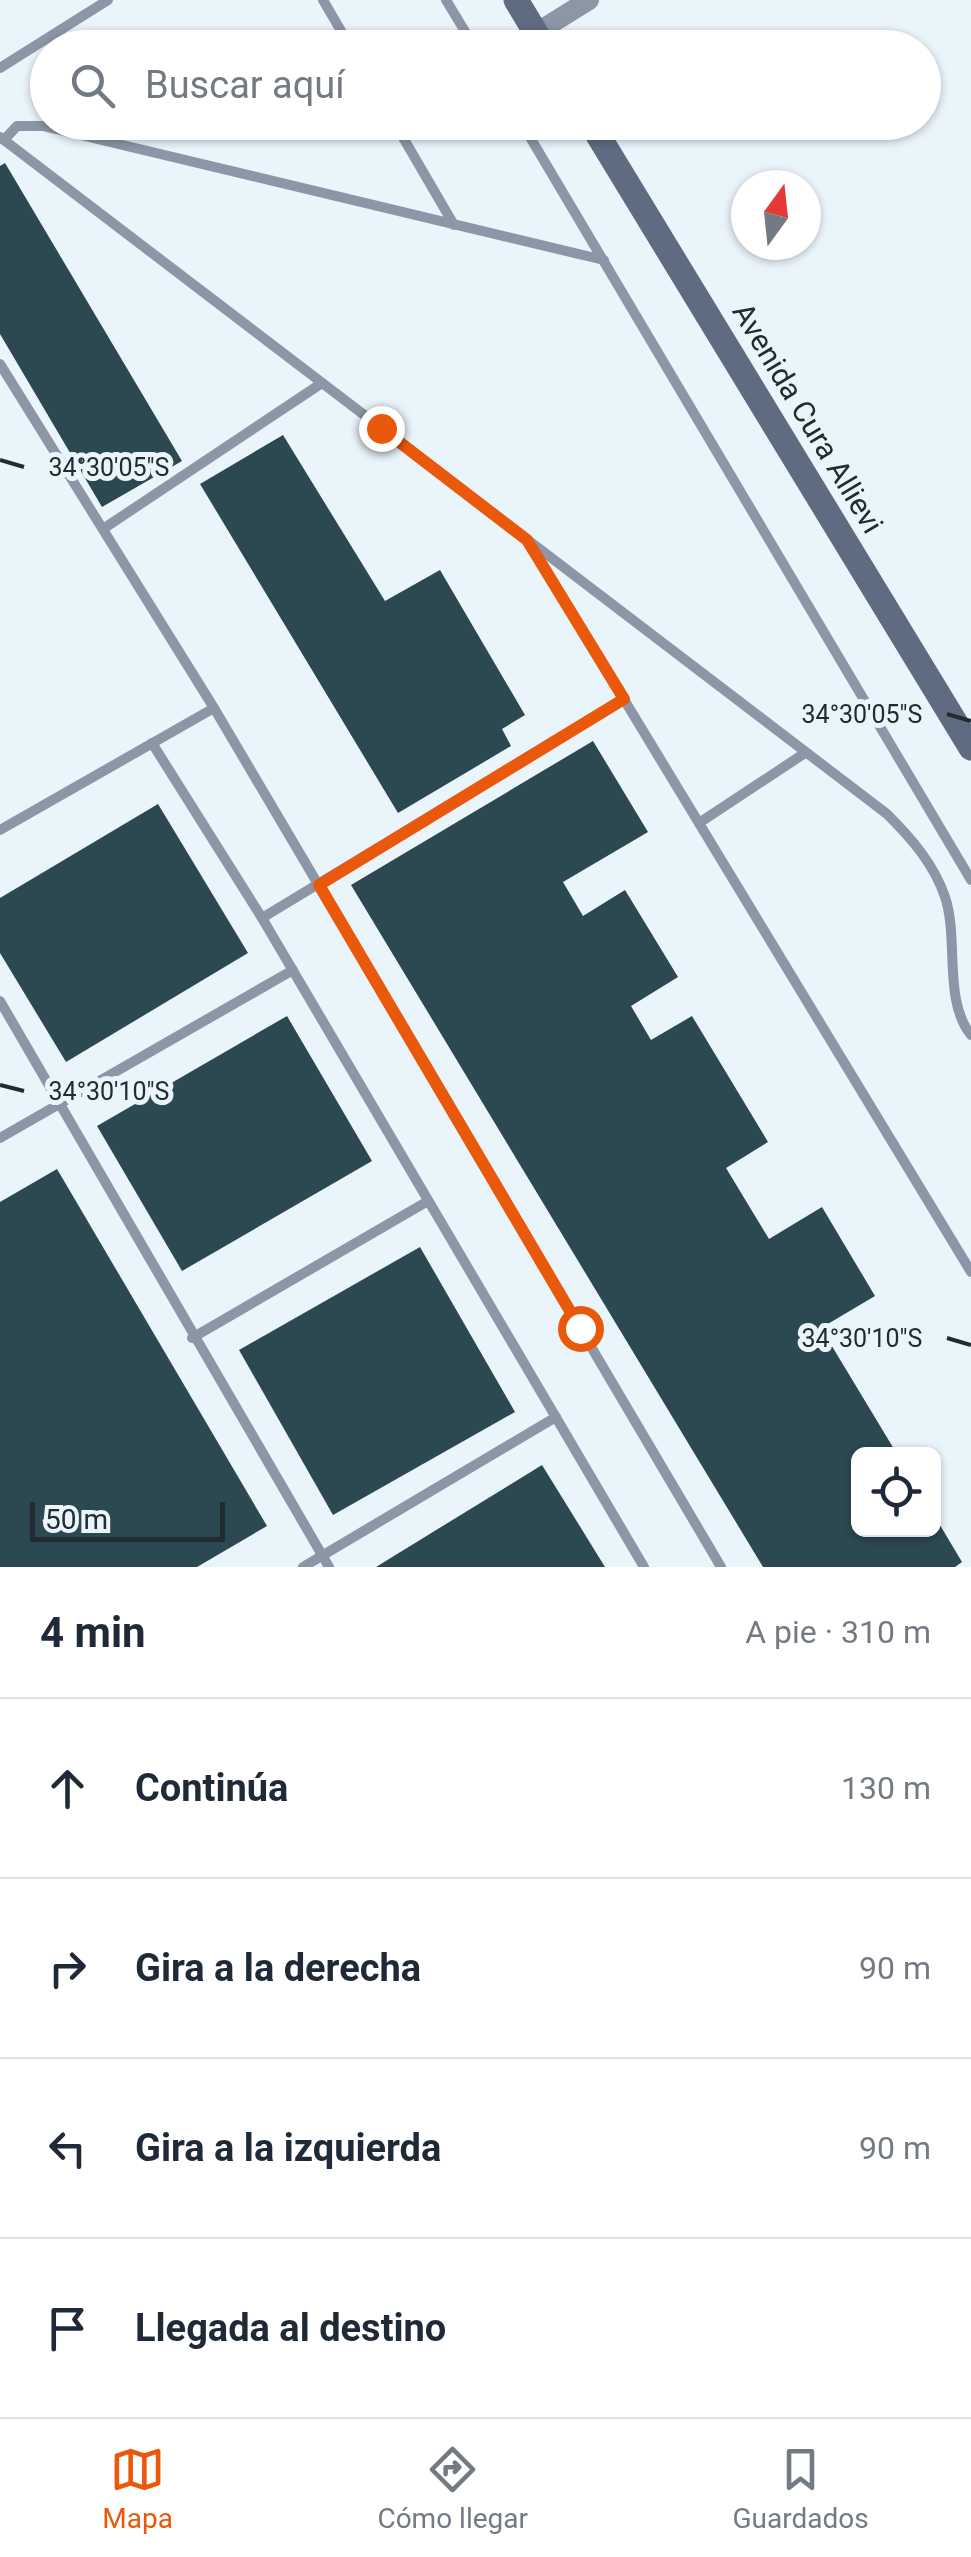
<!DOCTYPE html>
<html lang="es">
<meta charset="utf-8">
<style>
body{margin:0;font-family:Roboto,sans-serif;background:#f6f6f7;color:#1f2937}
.controls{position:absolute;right:30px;bottom:30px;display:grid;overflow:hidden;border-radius:15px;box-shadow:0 2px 8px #0004}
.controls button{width:90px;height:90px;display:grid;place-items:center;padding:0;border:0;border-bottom:2px solid #e0e1e3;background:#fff;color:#1f2937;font:50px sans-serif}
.compass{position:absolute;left:731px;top:170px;width:90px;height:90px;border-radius:50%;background:#fff;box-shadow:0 2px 8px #0004;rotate:15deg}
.scale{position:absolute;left:30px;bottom:25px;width:195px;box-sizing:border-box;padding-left:10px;border:5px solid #222b32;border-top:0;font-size:28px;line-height:35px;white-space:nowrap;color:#222b32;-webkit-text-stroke:8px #eaf4fb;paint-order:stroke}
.stop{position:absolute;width:30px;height:30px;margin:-22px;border:8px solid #ea580c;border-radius:50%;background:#fff}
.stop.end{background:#ea580c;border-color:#fff;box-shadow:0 2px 10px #0008}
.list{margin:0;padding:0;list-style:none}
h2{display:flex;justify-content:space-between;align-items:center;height:130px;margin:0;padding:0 40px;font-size:42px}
h2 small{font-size:32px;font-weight:400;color:#747a83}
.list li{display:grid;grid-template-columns:65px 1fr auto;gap:30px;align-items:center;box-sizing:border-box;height:180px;padding:0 40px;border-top:2px solid #e0e1e3}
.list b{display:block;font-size:38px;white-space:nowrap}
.list em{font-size:32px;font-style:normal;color:#747a83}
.icon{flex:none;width:55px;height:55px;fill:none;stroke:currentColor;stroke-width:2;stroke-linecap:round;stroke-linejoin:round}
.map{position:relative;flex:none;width:971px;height:1567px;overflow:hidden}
.search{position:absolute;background:#fff;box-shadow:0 2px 8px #0004;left:30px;right:30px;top:30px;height:110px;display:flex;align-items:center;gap:25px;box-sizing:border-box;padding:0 35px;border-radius:55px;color:#747a83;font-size:38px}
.sheet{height:850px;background:#fff}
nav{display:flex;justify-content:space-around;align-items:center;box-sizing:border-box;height:140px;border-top:2px solid #e0e1e3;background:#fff;font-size:28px;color:#747a83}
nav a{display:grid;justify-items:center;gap:5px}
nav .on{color:#ea580c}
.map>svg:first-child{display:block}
</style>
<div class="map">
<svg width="971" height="1567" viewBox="0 0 971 1567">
<rect width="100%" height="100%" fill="#eaf4fb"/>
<g fill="#2c4851">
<polygon points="5,163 182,461 102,507 0,334 0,166"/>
<polygon points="283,435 385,601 440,570 525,715 502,729 511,746 398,813 200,484"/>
<polygon points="593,741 648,832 563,882 583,916 625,890 678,977 631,1006 651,1040 692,1016 768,1142 726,1168 769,1239 822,1207 875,1296 821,1328 897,1454 858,1454 858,1530 934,1530 934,1515 962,1562 955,1567 763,1567 351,885"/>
<polygon points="158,804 248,953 66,1062 0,953 0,898"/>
<polygon points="287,1016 372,1161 182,1271 97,1126"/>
<polygon points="57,1169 267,1526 197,1567 0,1567 0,1202"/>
<polygon points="420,1247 515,1412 333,1515 239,1350"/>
<polygon points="542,1465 605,1567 376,1567"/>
</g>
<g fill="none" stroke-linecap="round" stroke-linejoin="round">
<g stroke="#8d96a6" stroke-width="10">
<polyline points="323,0 351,48"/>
<polyline points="446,0 475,48"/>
<polyline points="0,68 108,0"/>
<polyline points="394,122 454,225"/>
<polyline points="521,122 971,880"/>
<path d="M0 137 887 814C911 838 934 864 945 897 959 938 943 1001 971 1035"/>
<polyline points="4,140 17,126 43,126 604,260"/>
<polyline points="0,364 214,708 721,1567"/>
<polyline points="103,529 322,383"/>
<polyline points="531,546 971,1272"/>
<polyline points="152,743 262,918 644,1567"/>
<polyline points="699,823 805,753"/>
<polyline points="0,830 214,708"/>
<polyline points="262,918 624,699"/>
<polyline points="0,1001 329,1567"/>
<polyline points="0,1138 293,970"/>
<polyline points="192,1338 428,1201"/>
<polyline points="303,1567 556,1417"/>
</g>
<polyline stroke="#8d96a6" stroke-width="20" points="536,33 589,0"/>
<g stroke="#5e6b81" stroke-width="25">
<polyline points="516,0 545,48"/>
<polyline points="590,122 971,748"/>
</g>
</g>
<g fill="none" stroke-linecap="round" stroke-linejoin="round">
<polyline stroke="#ea580c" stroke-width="12" points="381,428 527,540 624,699 319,885 580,1328"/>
</g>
<path fill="none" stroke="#222b32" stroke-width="4" d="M0 460 24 467M947 714 971 721M0 1085 24 1091M947 1338 971 1345"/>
<g text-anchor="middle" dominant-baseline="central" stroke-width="10" stroke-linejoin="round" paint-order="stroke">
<g font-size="30" fill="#222b32" stroke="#eaf4fb">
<text transform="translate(808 418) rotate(59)">Avenida Cura Allievi</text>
</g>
</g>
<g font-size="25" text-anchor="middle" fill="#222b32" stroke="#eaf4fb" stroke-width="10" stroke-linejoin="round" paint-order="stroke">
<text x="109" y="476">34°30'05"S</text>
<text x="862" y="723">34°30'05"S</text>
<text x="109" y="1100">34°30'10"S</text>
<text x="862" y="1347">34°30'10"S</text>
</g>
</svg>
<div class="controls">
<button><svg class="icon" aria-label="locate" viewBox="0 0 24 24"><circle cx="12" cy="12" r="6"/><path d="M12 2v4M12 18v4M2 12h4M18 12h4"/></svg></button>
</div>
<svg class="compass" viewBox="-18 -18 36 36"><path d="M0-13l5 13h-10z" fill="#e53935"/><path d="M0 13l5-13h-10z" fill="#747a83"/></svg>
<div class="scale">50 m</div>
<div class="stop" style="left:580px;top:1328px"></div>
<div class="stop end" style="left:381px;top:428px"></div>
<div class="search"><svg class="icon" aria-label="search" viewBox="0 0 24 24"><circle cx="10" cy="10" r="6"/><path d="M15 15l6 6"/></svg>Buscar aquí</div>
</div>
<section class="sheet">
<h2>4 min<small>A pie · 310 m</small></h2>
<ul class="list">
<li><svg class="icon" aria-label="ahead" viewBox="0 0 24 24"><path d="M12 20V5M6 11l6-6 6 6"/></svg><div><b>Continúa</b></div><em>130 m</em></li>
<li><svg class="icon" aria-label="right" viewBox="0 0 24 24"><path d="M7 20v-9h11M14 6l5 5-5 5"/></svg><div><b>Gira a la derecha</b></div><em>90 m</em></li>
<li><svg class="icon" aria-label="left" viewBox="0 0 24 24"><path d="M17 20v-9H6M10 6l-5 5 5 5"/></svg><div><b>Gira a la izquierda</b></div><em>90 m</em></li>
<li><svg class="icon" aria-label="arrive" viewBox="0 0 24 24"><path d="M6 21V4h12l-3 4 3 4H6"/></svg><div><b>Llegada al destino</b></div></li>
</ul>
</section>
<nav>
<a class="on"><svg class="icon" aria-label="map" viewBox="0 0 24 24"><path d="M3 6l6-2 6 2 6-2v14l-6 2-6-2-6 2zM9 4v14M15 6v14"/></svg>Mapa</a>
<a><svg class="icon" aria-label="directions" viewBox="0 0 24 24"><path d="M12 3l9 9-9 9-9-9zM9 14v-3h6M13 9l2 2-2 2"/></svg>Cómo llegar</a>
<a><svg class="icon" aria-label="saved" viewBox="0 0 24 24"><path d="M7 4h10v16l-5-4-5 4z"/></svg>Guardados</a>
</nav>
